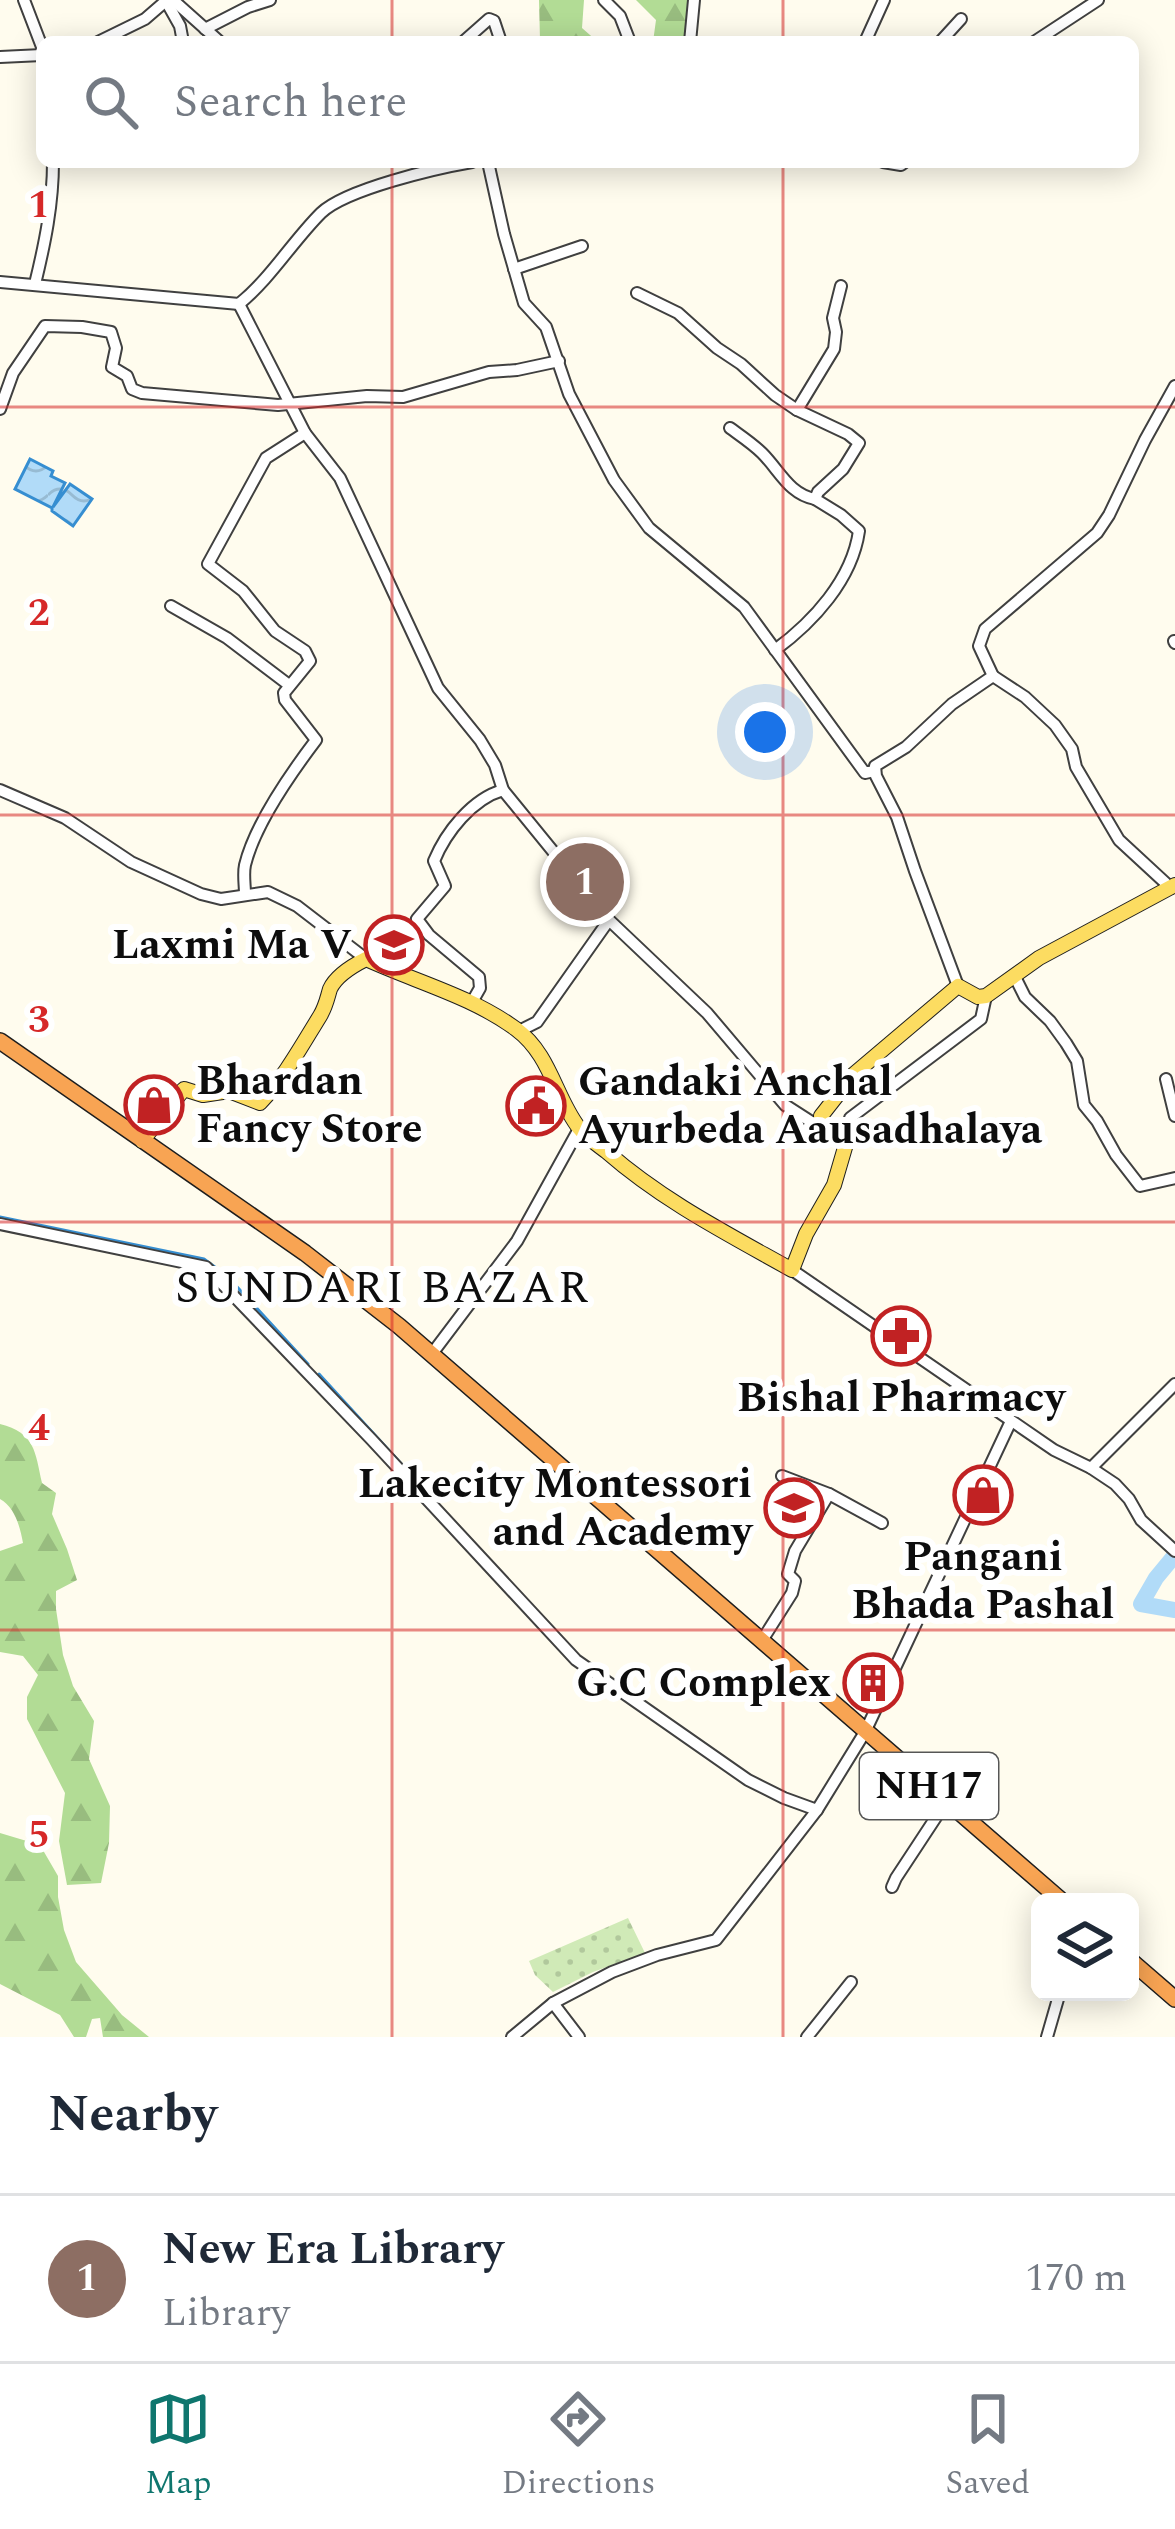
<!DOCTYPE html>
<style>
body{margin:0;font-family:Spectral,serif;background:#f2f2f3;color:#1f2937}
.controls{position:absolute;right:36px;bottom:36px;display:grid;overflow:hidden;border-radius:18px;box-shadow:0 6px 30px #0003}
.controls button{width:108px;height:108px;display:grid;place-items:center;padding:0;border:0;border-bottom:3px solid #e0e1e3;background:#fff;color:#1f2937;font:60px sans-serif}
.you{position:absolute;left:765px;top:732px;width:42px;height:42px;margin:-30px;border:9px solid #fff;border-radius:50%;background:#1a73e8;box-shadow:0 0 0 18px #1a73e833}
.badge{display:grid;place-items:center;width:78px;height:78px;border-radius:50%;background:#0f766e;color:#fff;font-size:39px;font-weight:700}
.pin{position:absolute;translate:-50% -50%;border:6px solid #fff;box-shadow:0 3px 12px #0006}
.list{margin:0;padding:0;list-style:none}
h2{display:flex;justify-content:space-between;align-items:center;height:156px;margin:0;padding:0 48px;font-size:51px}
h2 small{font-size:39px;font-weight:400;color:#747a83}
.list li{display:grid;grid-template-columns:78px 1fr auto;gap:36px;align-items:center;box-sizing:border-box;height:168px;padding:0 48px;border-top:3px solid #e0e1e3}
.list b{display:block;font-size:45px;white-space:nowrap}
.list p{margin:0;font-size:39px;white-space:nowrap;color:#747a83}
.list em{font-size:39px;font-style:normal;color:#747a83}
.icon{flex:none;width:66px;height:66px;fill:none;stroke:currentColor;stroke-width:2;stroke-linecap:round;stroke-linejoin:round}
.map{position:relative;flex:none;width:1175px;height:2037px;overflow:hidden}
.search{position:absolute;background:#fff;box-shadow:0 6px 30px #0003;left:36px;right:36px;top:36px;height:132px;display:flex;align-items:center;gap:30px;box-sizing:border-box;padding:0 42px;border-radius:18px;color:#747a83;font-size:45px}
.sheet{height:324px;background:#fff}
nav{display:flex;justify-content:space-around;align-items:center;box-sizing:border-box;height:168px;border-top:3px solid #e0e1e3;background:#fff;font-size:33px;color:#747a83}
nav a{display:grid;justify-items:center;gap:6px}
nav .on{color:#0f766e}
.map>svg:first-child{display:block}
</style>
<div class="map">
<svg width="1175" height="2037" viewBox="0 0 1175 2037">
<defs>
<pattern id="forest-firs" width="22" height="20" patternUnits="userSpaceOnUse" patternTransform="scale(3)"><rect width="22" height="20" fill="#b2dc95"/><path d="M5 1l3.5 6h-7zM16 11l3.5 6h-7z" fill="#98bc7f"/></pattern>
<pattern id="park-dots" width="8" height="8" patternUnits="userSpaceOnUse" patternTransform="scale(3)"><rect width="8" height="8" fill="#d0eab7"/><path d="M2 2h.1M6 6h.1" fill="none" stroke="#b1c89c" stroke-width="1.8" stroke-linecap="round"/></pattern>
<pattern id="water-waves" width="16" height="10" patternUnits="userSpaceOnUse" patternTransform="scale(3)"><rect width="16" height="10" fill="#b1dbf8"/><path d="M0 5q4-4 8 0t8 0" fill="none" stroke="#97bbd3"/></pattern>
</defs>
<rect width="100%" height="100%" fill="#fffcee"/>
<g fill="url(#forest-firs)">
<polygon points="539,0 584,0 582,28 598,42 540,40"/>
<polygon points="636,0 696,0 694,42 653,42 656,20"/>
<path d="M0 1424C35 1433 35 1451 42 1483L56 1493 52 1514 67 1549 77 1580 56 1591V1609L63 1655 73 1686 94 1721 89 1759 110 1806 109 1843 101 1883 67 1885 59 1841 65 1793 27 1719V1697L38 1675 23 1656 0 1652V1551L23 1543C20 1527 15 1507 0 1499Z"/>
<polygon points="0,1833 40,1845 58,1876 58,1897 64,1930 76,1962 122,2015 149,2037 103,2037 100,2018 92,2019 86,2037 74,2037 60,2015 0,1984"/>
</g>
<polygon fill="url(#park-dots)" points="628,1918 645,1953 593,1972 553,1992 535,1975 529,1961"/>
<polygon fill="url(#water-waves)" stroke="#368ed1" stroke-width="3" points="30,459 53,471 51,476 65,483 53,507 70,484 92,499 73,526 52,511 52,508 15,489"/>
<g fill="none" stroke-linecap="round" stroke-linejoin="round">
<g stroke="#368ed1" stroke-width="3">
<polyline points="0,1217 204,1259 227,1276 308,1364"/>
<polyline points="319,1374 427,1492"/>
</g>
<polyline stroke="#b1dbf8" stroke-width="16" points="1175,1555 1156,1578 1141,1604 1175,1610"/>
<g stroke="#404040" stroke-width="14">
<g id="minor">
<polyline points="24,0 42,47"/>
<polyline points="173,0 220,42"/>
<polyline points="604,0 620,16 630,42"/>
<polyline points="166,1 180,26 183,42"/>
<polyline points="205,29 248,7 270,0"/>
<polyline points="98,42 145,19 167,0"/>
<polyline points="463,42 489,19 494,21 501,42"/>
<polyline points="690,42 694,0"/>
<polyline points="865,42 884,0"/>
<polyline points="940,42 961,19"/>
<polyline points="1034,42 1098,0"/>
<polyline points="0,57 42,55"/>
<polyline points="488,162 504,234 524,303 546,327 569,394 614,480 649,528 744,607 865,773 874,771"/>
<polyline points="883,162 901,165 905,162"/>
<polyline points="514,269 582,246"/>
<path d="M0 282 239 304C271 278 292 242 321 213 346 189 437 168 472 162"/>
<path d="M35 284C45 243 53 204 53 162"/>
<polyline points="637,293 678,313 717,348 741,364 775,395 797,410"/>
<polyline points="239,304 305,433 340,478 438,688 480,740 495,765 503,790 609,920 707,1013 785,1105 827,1132"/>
<polyline points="0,409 13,373 45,326 82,327 111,332 116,348 112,367 127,376 132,389 142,393 278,405 367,396 403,397 489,372 517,370 559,361"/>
<path d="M730 428C741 436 753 444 762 453 780 471 789 494 815 499"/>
<polyline points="171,606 227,638 289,685"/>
<polyline points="1174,641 1175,643"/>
<path d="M775 650C813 622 852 580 859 531L841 515 815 499 818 492 843 469 859 443 848 434 797 410 834 349 836 332 833 318 841 286"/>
<polyline points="993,676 1025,697 1055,725 1072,749 1076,767 1119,840 1171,888"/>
<polyline points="0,790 65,818 131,862 201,894 221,899 268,892 297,906 366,959"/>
<path d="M245 894C245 885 243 874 245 865 255 824 291 773 316 740L285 700 284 693 310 661 305 651 275 631 243 591 208 564 266 458 305 433"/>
<polyline points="1015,977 1025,997 1050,1021 1066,1043 1077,1061 1084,1105 1097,1121 1116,1155 1140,1186 1175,1178"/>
<polyline points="958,986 915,871 897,817 876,776 875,766 906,747 952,704 993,676 979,646 985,629 1097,533 1109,515 1145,440 1175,386"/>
<path d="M472 1002 480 988 479 977 429 935 417 919 445 886 434 861C446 832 472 799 503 790"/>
<polyline points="519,1031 537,1022 609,920"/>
<polyline points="1166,1079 1175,1116"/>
<polyline points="846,1144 850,1118 981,1019 986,996"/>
<polyline points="0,1224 206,1267 371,1439 576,1660 748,1780 784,1798 817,1810"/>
<polyline points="792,1270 1054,1450 1091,1468 1175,1384"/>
<polyline points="431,1355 517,1241 579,1129"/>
<polyline points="1091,1468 1115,1484 1129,1499 1141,1520 1175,1551"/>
<polyline points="829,1494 882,1523"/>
<polyline points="761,1642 792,1593 795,1581 788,1574 795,1551 829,1494 782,1476"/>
<polyline points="892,1887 896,1878 946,1802"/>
<polyline points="553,2003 579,2037"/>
<polyline points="512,2037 553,2003 612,1972 657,1955 716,1940 817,1810 865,1732 1011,1421"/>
<polyline points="807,2037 851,1982"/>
<polyline points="1047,2037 1060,1992"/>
</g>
</g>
<g stroke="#1e1e1e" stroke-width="16">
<path id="major" d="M142 1141 184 1089 203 1095 229 1091 260 1103C284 1078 302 1045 320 1016 326 1006 327 999 330 989 336 976 354 965 366 959 416 982 471 996 516 1029 551 1055 555 1097 579 1128 586 1137 598 1145 607 1152 663 1201 728 1234 792 1270L806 1234 834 1185 846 1144 827 1132 821 1116 854 1074 958 986 978 997 986 996 1039 958 1175 885"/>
</g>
<g stroke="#1e1e1e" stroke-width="18">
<g id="highway">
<polyline points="0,1041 305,1253 399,1326 1063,1902"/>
<polyline points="1130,1960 1175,1999"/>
</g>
</g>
<use href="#minor" stroke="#fff" stroke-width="10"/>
<use href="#major" stroke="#fcdc61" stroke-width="14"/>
<use href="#highway" stroke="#f8a453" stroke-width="15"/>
</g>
<path fill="none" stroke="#d62828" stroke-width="3" stroke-opacity="0.55" d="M392 0V42M783 0V42M392 162V2037M783 162V2037M0 407H1175M0 815H1175M0 1222H1175M0 1630H1175"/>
<defs>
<g id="school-ring" transform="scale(3)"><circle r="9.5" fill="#fff" stroke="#c12223" stroke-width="1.5"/><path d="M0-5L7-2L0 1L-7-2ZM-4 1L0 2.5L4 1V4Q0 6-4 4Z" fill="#c12223"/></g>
<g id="shop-ring" transform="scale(3)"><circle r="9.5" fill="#fff" stroke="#c12223" stroke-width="1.5"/><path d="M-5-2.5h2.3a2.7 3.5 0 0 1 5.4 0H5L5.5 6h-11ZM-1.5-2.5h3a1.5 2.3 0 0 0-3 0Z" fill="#c12223"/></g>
<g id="civic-ring" transform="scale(3)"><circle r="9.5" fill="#fff" stroke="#c12223" stroke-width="1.5"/><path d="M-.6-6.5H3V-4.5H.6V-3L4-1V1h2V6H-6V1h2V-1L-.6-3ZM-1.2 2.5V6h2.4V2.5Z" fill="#c12223"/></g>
<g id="pharmacy-ring" transform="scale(3)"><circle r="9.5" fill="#fff" stroke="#c12223" stroke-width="1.5"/><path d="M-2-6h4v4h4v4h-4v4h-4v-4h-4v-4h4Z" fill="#c12223"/></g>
<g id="building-ring" transform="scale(3)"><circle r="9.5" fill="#fff" stroke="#c12223" stroke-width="1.5"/><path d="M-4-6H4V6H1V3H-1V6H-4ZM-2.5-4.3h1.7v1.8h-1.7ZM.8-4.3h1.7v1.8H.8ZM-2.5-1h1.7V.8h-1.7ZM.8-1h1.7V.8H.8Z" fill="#c12223"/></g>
</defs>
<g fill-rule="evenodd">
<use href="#school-ring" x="394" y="945"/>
<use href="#shop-ring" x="154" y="1105"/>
<use href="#civic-ring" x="536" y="1106"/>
<use href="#pharmacy-ring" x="901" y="1336"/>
<use href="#shop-ring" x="983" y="1495"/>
<use href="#school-ring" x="794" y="1508"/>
<use href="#building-ring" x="873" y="1683"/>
</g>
<g text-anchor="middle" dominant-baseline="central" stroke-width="12" stroke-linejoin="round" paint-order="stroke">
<rect fill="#fff" stroke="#565656" stroke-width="3" x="860" y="1753" width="138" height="66" rx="9"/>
<g font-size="39" font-weight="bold" fill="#0d0d0d">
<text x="929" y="1786">NH17</text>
</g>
<g font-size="42" font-weight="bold" fill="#0d0d0d" stroke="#fff" text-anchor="end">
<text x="352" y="945">Laxmi Ma V</text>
<text x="196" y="1081" text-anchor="start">Bhardan<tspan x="196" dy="48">Fancy Store</tspan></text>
<text x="578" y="1082" text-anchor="start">Gandaki Anchal<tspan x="578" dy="48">Ayurbeda Aausadhalaya</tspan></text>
<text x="901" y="1398" text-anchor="middle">Bishal Pharmacy</text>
<text x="752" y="1484">Lakecity Montessori<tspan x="752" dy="48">and Academy</tspan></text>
<text x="983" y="1557" text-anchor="middle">Pangani<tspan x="983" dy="48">Bhada Pashal</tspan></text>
<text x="831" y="1683">G.C Complex</text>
</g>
<g font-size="45" letter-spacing="3" fill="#0d0d0d" stroke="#fff">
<text x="383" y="1288">SUNDARI BAZAR</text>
</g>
</g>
<g font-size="39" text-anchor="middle" font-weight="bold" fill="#d62828" stroke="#fff" stroke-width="12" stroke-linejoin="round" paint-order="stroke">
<text x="39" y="217">1</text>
<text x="39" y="625">2</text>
<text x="39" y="1032">3</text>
<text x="39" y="1440">4</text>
<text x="39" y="1847">5</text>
</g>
</svg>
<div class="controls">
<button><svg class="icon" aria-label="layers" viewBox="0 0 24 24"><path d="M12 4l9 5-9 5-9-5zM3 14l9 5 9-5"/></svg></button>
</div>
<div class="you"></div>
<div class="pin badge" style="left:585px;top:882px;background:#8d6e63">1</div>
<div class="search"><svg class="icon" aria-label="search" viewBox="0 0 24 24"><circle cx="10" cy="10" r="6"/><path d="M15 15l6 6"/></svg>Search here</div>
</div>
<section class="sheet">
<h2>Nearby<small></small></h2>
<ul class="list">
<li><span class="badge" style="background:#8d6e63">1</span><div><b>New Era Library</b><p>Library</p></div><em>170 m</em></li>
</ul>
</section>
<nav>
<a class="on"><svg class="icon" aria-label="map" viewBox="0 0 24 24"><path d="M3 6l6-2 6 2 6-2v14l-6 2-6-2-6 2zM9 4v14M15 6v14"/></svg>Map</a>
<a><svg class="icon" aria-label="directions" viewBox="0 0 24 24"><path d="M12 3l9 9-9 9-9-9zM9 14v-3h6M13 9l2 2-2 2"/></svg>Directions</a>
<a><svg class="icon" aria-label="saved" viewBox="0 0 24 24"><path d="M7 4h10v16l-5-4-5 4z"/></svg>Saved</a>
</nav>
